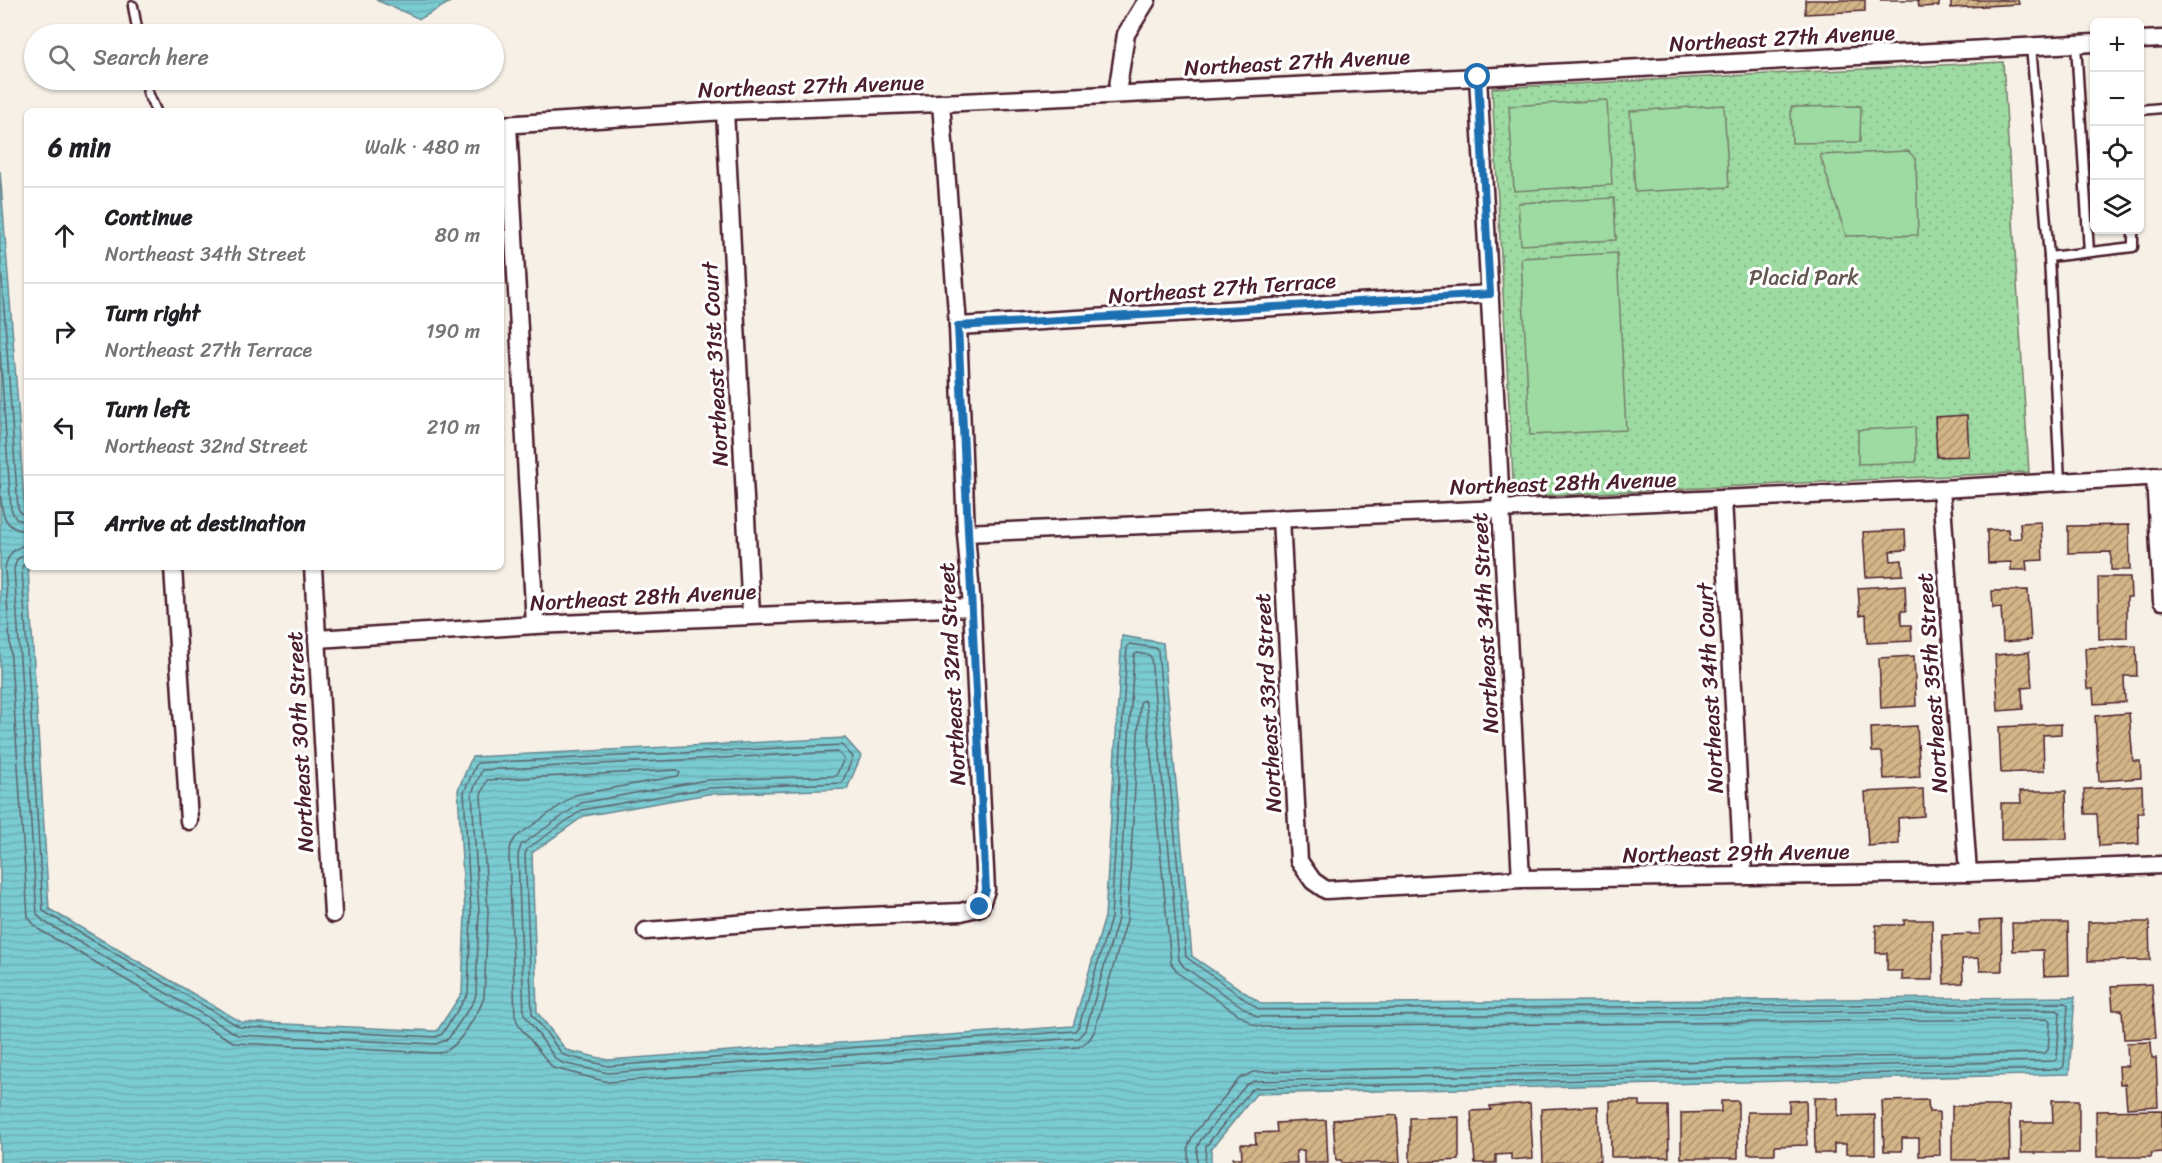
<!DOCTYPE html>
<meta charset="utf-8">
<style>
body{margin:0;font-family:Sriracha,sans-serif;background:#f6f6f6;color:#202124}
.controls{position:absolute;right:18px;top:18px;display:grid;overflow:hidden;border-radius:9px;box-shadow:0 2px 4px #0004}
.controls button{width:54px;height:54px;display:grid;place-items:center;padding:0;border:0;border-bottom:2px solid #e0e0e0;background:#fff;color:#202124;font:30px sans-serif}
.stop{position:absolute;width:18px;height:18px;margin:-14px;border:4px solid #1f6fb2;border-radius:50%;background:#fff}
.stop.end{background:#1f6fb2;border-color:#fff;box-shadow:0 2px 6px #0008}
.list{margin:0;padding:0;list-style:none}
h2{display:flex;justify-content:space-between;align-items:center;height:78px;margin:0;padding:0 24px;font-size:26px}
h2 small{font-size:20px;font-weight:400;color:#757577}
.list li{display:grid;grid-template-columns:39px 1fr auto;gap:18px;align-items:center;box-sizing:border-box;height:96px;padding:0 24px;border-top:2px solid #e0e0e0}
.list b{display:block;font-size:22px;white-space:nowrap}
.list p{margin:0;font-size:20px;white-space:nowrap;color:#757577}
.list em{font-size:20px;font-style:normal;color:#757577}
.icon{flex:none;width:33px;height:33px;fill:none;stroke:currentColor;stroke-width:2;stroke-linecap:round;stroke-linejoin:round}
.map{position:relative;flex:none;width:2162px;height:1163px;overflow:hidden}
.search{position:absolute;background:#fff;box-shadow:0 2px 4px #0004;left:24px;top:24px;width:480px;height:66px;display:flex;align-items:center;gap:15px;box-sizing:border-box;padding:0 21px;border-radius:33px;color:#757577;font-size:22px}
.panel{position:absolute;background:#fff;box-shadow:0 2px 4px #0004;left:24px;top:108px;width:480px;height:462px;border-radius:9px}
.map>svg:first-child{display:block}
</style>
<div class="map">
<svg width="2162" height="1163" viewBox="0 0 2162 1163">
<defs>
<pattern id="park-dots" width="8" height="8" patternUnits="userSpaceOnUse" patternTransform="scale(1.5)"><rect width="8" height="8" fill="#9edba3"/><path d="M2 2h.1M6 6h.1" fill="none" stroke="#8abc8c" stroke-width="1.8" stroke-linecap="round"/></pattern>
<pattern id="water-rules" width="6" height="5" patternUnits="userSpaceOnUse" patternTransform="scale(1.5)"><rect width="6" height="5" fill="#7acbd2"/><path d="M0 2.5h6" fill="none" stroke="#6baeb4"/></pattern>
<pattern id="building-hatch" width="6" height="6" patternUnits="userSpaceOnUse" patternTransform="scale(1.5)"><rect width="6" height="6" fill="#d3b587"/><path d="M-1 1l2-2M0 6l6-6M5 7l2-2" fill="none" stroke="#ad936f"/></pattern>
</defs>
<rect width="100%" height="100%" fill="#f6f0e7"/>
<filter id="ink" filterUnits="userSpaceOnUse"><feTurbulence type="fractalNoise" baseFrequency=".0167" numOctaves="2"/><feDisplacementMap in="SourceGraphic" scale="12" xChannelSelector="R" yChannelSelector="G"/><feConvolveMatrix kernelMatrix="1 2 1 2 8 2 1 2 1" color-interpolation-filters="sRGB"/></filter>
<g filter="url(#ink)">
<polygon fill="url(#park-dots)" stroke="#747d67" stroke-width="1.5" points="2003,62 2029,472 1514,497 1492,88"/>
<g fill="#9edba3" stroke="#747d67" stroke-width="1.5">
<polygon points="1607,100 1612,185 1514,191 1509,106"/>
<polygon points="1724,105 1729,187 1635,192 1630,111"/>
<polygon points="1861,106 1860,142 1792,143 1791,107"/>
<polygon points="1908,151 1916,159 1918,235 1846,236 1820,155"/>
<polygon points="1614,198 1616,240 1521,245 1518,203"/>
<polygon points="1617,253 1626,430 1530,435 1521,258"/>
<polygon points="1915,427 1916,462 1858,464 1858,430"/>
</g>
<g fill="url(#water-rules)" stroke="#67868f" stroke-width="1.5">
<polygon points="376,0 454,0 420,19"/>
<polygon points="0,171 18,406 49,909 241,1022 437,1031 462,993 465,913 458,790 472,757 845,738 861,756 847,789 708,794 584,816 532,853 537,1012 566,1050 608,1060 1073,1026 1105,917 1122,636 1163,643 1192,956 1262,1004 2075,997 2069,1074 1256,1094 1211,1149 1211,1163 0,1163"/>
</g>
<g fill="none" stroke-linecap="round" stroke-linejoin="round">
<g stroke="#5d646e" stroke-width="1.5">
<polyline points="0,251 18,508 21,513 27,515"/>
<polyline points="0,351 11,509 16,519 27,522"/>
<path d="M0 484C1 505 0 530 27 531"/>
<path d="M27 545C14 547 7 555 5 569L28 917 38 929 235 1043 435 1053C441 1053 445 1052 449 1049 460 1043 481 1009 484 997L488 912 481 795 487 780 677 770 680 773 678 776 575 795 516 837 511 845 509 855 515 1016 519 1026 553 1068 608 1082 1079 1047 1089 1040 1094 1032 1127 920 1140 703 1143 700 1146 703 1171 963 1179 974 1254 1025 1263 1027 2047 1019 2050 1022 2048 1050 2045 1053 1253 1072 1239 1079 1193 1135 1188 1147V1163"/>
<polyline points="27,554 17,559 14,569 37,914 43,921 238,1035 436,1044 448,1039 474,1001 476,994 479,912 472,793 482,770 838,752 844,759 836,776 706,780 581,803 521,845 518,855 524,1014 555,1058 562,1063 608,1073 1078,1038 1086,1029 1118,919 1134,655 1137,653 1149,655 1151,657 1179,960 1184,967 1257,1017 2057,1010 2060,1013 2057,1059 2054,1061 1254,1081 1246,1085 1200,1141 1197,1148 1197,1163"/>
<polyline points="27,561 23,565 22,569 43,911 240,1027 436,1037 442,1034 468,994 471,913 464,792 477,763 842,745 853,757 842,783 707,788 582,810 527,849 525,855 532,1014 563,1055 608,1066 1075,1031 1079,1026 1111,918 1127,646 1130,644 1156,648 1158,651 1186,957 1260,1010 2065,1003 2068,1005 2064,1066 2061,1069 1256,1088 1251,1090 1206,1146 1205,1163"/>
</g>
</g>
<g fill="url(#building-hatch)" stroke="#4a1f2b" stroke-width="1.5">
<polygon points="1805,0 1865,0 1865,11 1805,14"/>
<polygon points="1880,0 1939,0 1939,6 1919,7 1918,0"/>
<polygon points="1951,0 2018,0 2019,4 1951,8"/>
<polygon points="1967,415 1969,456 1937,457 1935,417"/>
<polygon points="2041,522 2043,560 2026,561 2027,570 2011,570 2011,562 1988,563 1987,530 2008,529 2009,539 2021,538 2020,523"/>
<polygon points="2129,525 2130,570 2111,570 2111,552 2068,553 2068,526"/>
<polygon points="1905,530 1906,550 1890,551 1891,561 1902,560 1903,575 1866,577 1863,532"/>
<polygon points="2098,577 2130,577 2131,597 2127,597 2127,638 2099,639"/>
<polygon points="1905,585 1906,611 1901,611 1901,625 1911,625 1912,641 1867,643 1866,614 1860,615 1858,588"/>
<polygon points="2028,590 2031,640 2003,642 2001,607 1993,608 1992,591"/>
<polygon points="2136,646 2137,676 2124,676 2125,702 2094,704 2093,689 2087,689 2085,648"/>
<polygon points="2029,652 2032,687 2022,688 2023,709 1998,711 1995,655"/>
<polygon points="1914,656 1916,706 1881,708 1879,658"/>
<polygon points="2129,713 2133,761 2140,761 2141,778 2099,781 2095,716"/>
<polygon points="2061,724 2061,734 2043,735 2044,771 2001,773 1999,727"/>
<polygon points="1917,726 1920,777 1884,779 1882,752 1872,752 1871,728"/>
<polygon points="2142,786 2143,813 2138,813 2139,844 2099,846 2097,814 2085,814 2084,789"/>
<polygon points="1923,789 1924,816 1898,818 1899,844 1868,846 1865,792"/>
<polygon points="2020,791 2066,791 2067,839 2001,840 2001,803 2021,803"/>
<polygon points="1904,920 1932,920 1933,980 1902,980 1902,971 1887,971 1887,953 1876,953 1876,925 1904,925"/>
<polygon points="2001,920 2002,971 1980,971 1979,958 1962,959 1963,983 1944,984 1942,935 1980,934 1979,921"/>
<polygon points="2088,922 2149,922 2150,960 2088,961"/>
<polygon points="2012,923 2068,923 2069,975 2044,976 2043,950 2013,951"/>
<polygon points="2152,984 2156,1038 2124,1039 2122,1010 2113,1010 2111,986"/>
<polygon points="2151,1042 2152,1058 2156,1058 2158,1106 2127,1108 2125,1084 2120,1084 2119,1066 2128,1066 2127,1043"/>
<polygon points="1814,1098 1838,1098 1838,1116 1875,1115 1875,1154 1846,1154 1846,1144 1834,1144 1834,1153 1815,1153"/>
<polygon points="1806,1100 1807,1145 1775,1146 1775,1154 1748,1154 1747,1112 1789,1112 1789,1101"/>
<polygon points="1928,1100 1929,1112 1939,1112 1940,1155 1919,1156 1919,1138 1902,1138 1902,1151 1884,1151 1882,1101"/>
<polygon points="2052,1100 2079,1100 2079,1153 2021,1153 2021,1122 2053,1122"/>
<polygon points="1610,1101 1640,1101 1640,1106 1668,1106 1669,1157 1611,1157"/>
<polygon points="1721,1101 1738,1101 1738,1158 1681,1158 1681,1113 1721,1112"/>
<polygon points="1530,1103 1533,1158 1511,1160 1511,1154 1496,1155 1496,1163 1475,1163 1471,1111 1491,1110 1490,1106"/>
<polygon points="1598,1106 1600,1161 1543,1163 1541,1109"/>
<polygon points="1952,1106 2009,1106 2010,1160 1952,1160"/>
<polygon points="2162,1110 2162,1152 2152,1153 2151,1157 2097,1157 2096,1111"/>
<polygon points="1397,1115 1400,1163 1342,1163 1341,1160 1336,1160 1333,1120"/>
<polygon points="1459,1117 1459,1160 1410,1163 1410,1118"/>
<polygon points="1326,1120 1328,1163 1304,1163 1304,1150 1296,1151 1297,1163 1233,1163 1233,1158 1242,1158 1241,1144 1256,1144 1255,1133 1277,1132 1276,1123"/>
</g>
<g fill="none" stroke-linecap="round" stroke-linejoin="round">
<g stroke="#4a1f2b" stroke-width="13">
<g id="lane">
<polyline points="133,6 138,34"/>
<polyline points="2076,44 2089,252"/>
<polyline points="2031,46 2049,257 2133,247 2133,230"/>
<polyline points="146,80 148,93 156,111"/>
<polyline points="2140,110 2162,108"/>
<polyline points="2049,257 2060,482"/>
</g>
</g>
<g stroke="#4a1f2b" stroke-width="21">
<g id="street">
<polyline points="2140,40 2162,39"/>
<polyline points="1478,77 1521,879"/>
<polyline points="1117,93 1126,34 1147,0"/>
<polyline points="725,111 751,614"/>
<polyline points="501,125 725,111 941,103 1478,77 2094,43"/>
<polyline points="508,125 535,625"/>
<polyline points="958,326 1490,294"/>
<polyline points="2155,476 2162,601"/>
<polyline points="1941,489 1968,873"/>
<polyline points="1723,499 1743,875"/>
<polyline points="1281,518 1299,861 1313,881 1326,890 1521,879 1968,873 2162,865"/>
<polyline points="966,533 1941,489 2162,476"/>
<polyline points="173,567 189,821"/>
<polyline points="313,567 333,914"/>
<polyline points="317,639 535,625 972,607"/>
<polyline points="646,931 800,919 961,912 980,907 986,890 972,607 966,533 958,326 941,103"/>
</g>
</g>
<use href="#lane" stroke="#fff" stroke-width="8"/>
<use href="#street" stroke="#fff" stroke-width="16"/>
</g>
</g>
<g fill="none" stroke-linecap="round" stroke-linejoin="round" filter="url(#ink)">
<path stroke="#1f6fb2" stroke-width="8" d="M980 907 986 890C977 702 966 514 958 326L1490 294 1478 77"/>
</g>
<g text-anchor="middle" dominant-baseline="central" stroke-width="6" stroke-linejoin="round" paint-order="stroke">
<g font-size="22" fill="#4a1f2b" stroke="#fff">
<text transform="translate(1782 38) rotate(-3)">Northeast 27th Avenue</text>
<text transform="translate(1297 62) rotate(-3)">Northeast 27th Avenue</text>
<text transform="translate(811 86) rotate(-2)">Northeast 27th Avenue</text>
<text transform="translate(1222 288) rotate(-4)">Northeast 27th Terrace</text>
<text transform="translate(715 364) rotate(-93)">Northeast 31st Court</text>
<text transform="translate(1563 483) rotate(-2)">Northeast 28th Avenue</text>
<text transform="translate(643 597) rotate(-3)">Northeast 28th Avenue</text>
<text transform="translate(1485 623) rotate(-93)">Northeast 34th Street</text>
<text transform="translate(952 674) rotate(-93)">Northeast 32nd Street</text>
<text transform="translate(1932 683) rotate(-94)">Northeast 35th Street</text>
<text transform="translate(1710 688) rotate(-93)">Northeast 34th Court</text>
<text transform="translate(1268 703) rotate(-93)">Northeast 33rd Street</text>
<text transform="translate(300 742) rotate(-93)">Northeast 30th Street</text>
<text transform="translate(1736 853) rotate(-1)">Northeast 29th Avenue</text>
</g>
<g font-size="22" fill="#63574f" stroke="#fff">
<text x="1804" y="277">Placid Park</text>
</g>
</g>
</svg>
<div class="controls">
<button>+</button>
<button>−</button>
<button><svg class="icon" aria-label="locate" viewBox="0 0 24 24"><circle cx="12" cy="12" r="6"/><path d="M12 2v4M12 18v4M2 12h4M18 12h4"/></svg></button>
<button><svg class="icon" aria-label="layers" viewBox="0 0 24 24"><path d="M12 4l9 5-9 5-9-5zM3 14l9 5 9-5"/></svg></button>
</div>
<div class="stop" style="left:1478px;top:77px"></div>
<div class="stop end" style="left:980px;top:907px"></div>
<div class="search"><svg class="icon" aria-label="search" viewBox="0 0 24 24"><circle cx="10" cy="10" r="6"/><path d="M15 15l6 6"/></svg>Search here</div>
<section class="panel">
<h2>6 min<small>Walk · 480 m</small></h2>
<ul class="list">
<li><svg class="icon" aria-label="ahead" viewBox="0 0 24 24"><path d="M12 20V5M6 11l6-6 6 6"/></svg><div><b>Continue</b><p>Northeast 34th Street</p></div><em>80 m</em></li>
<li><svg class="icon" aria-label="right" viewBox="0 0 24 24"><path d="M7 20v-9h11M14 6l5 5-5 5"/></svg><div><b>Turn right</b><p>Northeast 27th Terrace</p></div><em>190 m</em></li>
<li><svg class="icon" aria-label="left" viewBox="0 0 24 24"><path d="M17 20v-9H6M10 6l-5 5 5 5"/></svg><div><b>Turn left</b><p>Northeast 32nd Street</p></div><em>210 m</em></li>
<li><svg class="icon" aria-label="arrive" viewBox="0 0 24 24"><path d="M6 21V4h12l-3 4 3 4H6"/></svg><div><b>Arrive at destination</b></div></li>
</ul>
</section>
</div>
